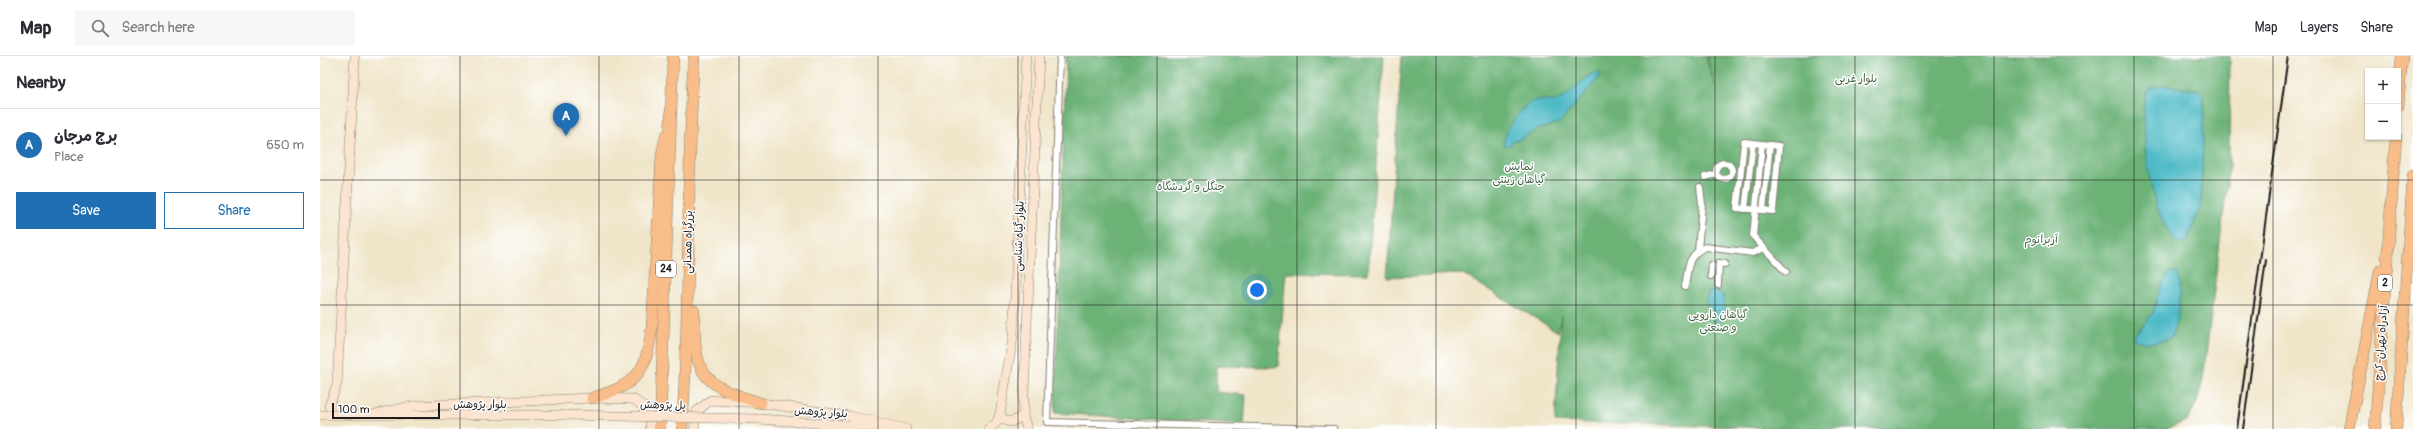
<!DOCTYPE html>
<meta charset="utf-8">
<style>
body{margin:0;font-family:Pangolin,"Playpen Sans Arabic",sans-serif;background:#f7f7f7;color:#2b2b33}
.controls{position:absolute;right:12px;top:12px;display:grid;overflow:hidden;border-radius:0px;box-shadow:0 1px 3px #0004}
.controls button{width:36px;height:36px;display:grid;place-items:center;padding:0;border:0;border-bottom:1px solid #e1e1e2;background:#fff;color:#2b2b33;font:20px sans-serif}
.scale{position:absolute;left:12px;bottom:10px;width:108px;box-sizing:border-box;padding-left:4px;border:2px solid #1c1c1c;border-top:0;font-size:11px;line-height:14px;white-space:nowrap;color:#1c1c1c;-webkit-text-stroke:3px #fff;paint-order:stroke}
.you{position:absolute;left:937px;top:234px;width:14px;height:14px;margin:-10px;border:3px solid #fff;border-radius:50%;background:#1a73e8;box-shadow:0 0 0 6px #1a73e833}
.badge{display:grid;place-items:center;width:26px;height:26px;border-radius:50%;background:#1f6fb2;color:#fff;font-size:13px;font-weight:700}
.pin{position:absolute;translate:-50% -33px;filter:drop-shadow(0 1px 2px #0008)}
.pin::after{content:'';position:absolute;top:21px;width:14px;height:12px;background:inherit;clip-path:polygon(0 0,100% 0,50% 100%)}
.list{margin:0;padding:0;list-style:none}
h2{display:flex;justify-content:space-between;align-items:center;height:52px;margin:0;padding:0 16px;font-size:17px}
h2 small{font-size:13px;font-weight:400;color:#7c7c81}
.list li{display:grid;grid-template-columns:26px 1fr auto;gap:12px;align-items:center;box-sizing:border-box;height:72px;padding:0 16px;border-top:1px solid #e1e1e2}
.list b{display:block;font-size:15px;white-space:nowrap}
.list p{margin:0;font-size:13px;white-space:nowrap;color:#7c7c81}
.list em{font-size:13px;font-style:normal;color:#7c7c81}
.actions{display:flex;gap:8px;padding:12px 16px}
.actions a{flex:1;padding:9px 0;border:1px solid #1f6fb2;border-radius:0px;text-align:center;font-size:14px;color:#1f6fb2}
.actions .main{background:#1f6fb2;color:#fff}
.icon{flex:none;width:22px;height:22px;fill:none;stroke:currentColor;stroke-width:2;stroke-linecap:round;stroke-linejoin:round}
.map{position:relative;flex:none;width:2093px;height:373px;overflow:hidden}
header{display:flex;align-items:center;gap:24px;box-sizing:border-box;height:56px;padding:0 20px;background:#fff;border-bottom:1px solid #e1e1e2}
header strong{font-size:19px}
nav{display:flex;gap:22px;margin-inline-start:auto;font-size:14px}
.search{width:280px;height:36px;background:#f7f7f7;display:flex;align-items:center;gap:10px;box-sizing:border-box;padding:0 14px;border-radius:0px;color:#7c7c81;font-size:15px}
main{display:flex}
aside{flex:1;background:#fff}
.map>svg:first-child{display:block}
</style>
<header>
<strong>Map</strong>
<div class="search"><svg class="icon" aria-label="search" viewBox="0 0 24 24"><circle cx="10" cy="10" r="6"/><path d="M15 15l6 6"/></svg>Search here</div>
<nav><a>Map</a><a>Layers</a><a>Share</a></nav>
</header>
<main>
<aside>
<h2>Nearby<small></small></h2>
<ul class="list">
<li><span class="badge">A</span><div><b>برج مرجان</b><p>Place</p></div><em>650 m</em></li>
</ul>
<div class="actions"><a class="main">Save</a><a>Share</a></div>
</aside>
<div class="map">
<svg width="2093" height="373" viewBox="0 0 2093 373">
<rect width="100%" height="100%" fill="#fff"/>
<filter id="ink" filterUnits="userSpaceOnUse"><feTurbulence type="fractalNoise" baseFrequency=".025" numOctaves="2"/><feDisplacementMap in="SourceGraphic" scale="8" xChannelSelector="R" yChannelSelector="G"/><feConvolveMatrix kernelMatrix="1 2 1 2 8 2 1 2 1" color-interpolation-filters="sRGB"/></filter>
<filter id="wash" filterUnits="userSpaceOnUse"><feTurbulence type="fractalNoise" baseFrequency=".012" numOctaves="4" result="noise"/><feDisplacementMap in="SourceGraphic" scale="16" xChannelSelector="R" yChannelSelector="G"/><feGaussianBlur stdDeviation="0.9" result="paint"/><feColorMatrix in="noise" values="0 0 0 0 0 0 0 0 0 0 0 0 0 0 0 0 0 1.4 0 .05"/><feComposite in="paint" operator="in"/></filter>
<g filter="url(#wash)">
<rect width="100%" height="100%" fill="#f0e5c9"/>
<g fill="#6cb277" stroke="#44674a">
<polygon points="746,0 1064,0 1048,218 966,217 958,311 896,310 896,336 926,339 924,369 735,357"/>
<polygon points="1082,0 1386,0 1395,30 1387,0 1910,0 1909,113 1883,323 1877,346 1868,364 1847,373 1498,373 1235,366 1241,260 1238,276 1143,218 1067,221"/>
</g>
<g fill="#4dbac6" stroke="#346b71">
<path d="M1279 17 1281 18 1278 23 1239 67 1216 74 1197 85 1193 84 1190 90 1184 89C1182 78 1203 47 1214 45 1223 42 1231 48 1239 44 1256 37 1260 20 1279 17Z"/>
<path d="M1842 29 1877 34 1882 38 1884 44 1881 149 1868 183 1863 187 1857 186C1831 161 1824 97 1824 63 1824 56 1823 44 1826 38 1829 32 1836 31 1842 29Z"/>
<path d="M1858 216C1863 240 1859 259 1851 282 1837 287 1826 289 1812 282L1833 257 1839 234 1849 217Z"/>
<polygon points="1394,235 1403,239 1405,254 1401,263 1394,267 1396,256 1389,253 1386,246 1388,237"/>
</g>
</g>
<g filter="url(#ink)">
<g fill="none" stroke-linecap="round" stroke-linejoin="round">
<g stroke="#868072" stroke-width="8">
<g id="street">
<polyline points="740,0 727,366 1014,373"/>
<polygon points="1424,86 1459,90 1453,155 1417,152"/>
<polyline points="1442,88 1433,180 1466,216"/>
<circle cx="1404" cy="115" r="8"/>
<polyline points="1385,121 1396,118"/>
<polyline points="1425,153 1433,87"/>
<polyline points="1443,154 1450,89"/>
<polyline points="1378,194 1382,148 1380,131"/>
<polyline points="1391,220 1392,209"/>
<polyline points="1398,229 1399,207 1405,208"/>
<path d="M1365 230C1369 213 1365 201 1385 191L1433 197 1443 192"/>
</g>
</g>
<g stroke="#868072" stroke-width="10">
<g id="secondary">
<polyline points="9,350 17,328 35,0"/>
<polyline points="56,358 92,350 272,342 313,343 330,355 330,373"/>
<polyline points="680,358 684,364 691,366 703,360"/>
<polyline points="0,359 247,359"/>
<polyline points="439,363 569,372"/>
<polyline points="374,373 377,355 391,344 441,347 530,360 586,373"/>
<polyline points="669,373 677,366 680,358 693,281 706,0"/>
<polyline points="707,373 703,360 719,0"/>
</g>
</g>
<g stroke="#868072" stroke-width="12">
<g id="highway">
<polyline points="2078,51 2082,0"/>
<path d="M374 255C374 318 380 329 441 347"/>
<path d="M272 342C317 329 326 317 332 271L342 98 346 80"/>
<polyline points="340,373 353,0"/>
<path d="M362 373C371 249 366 124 374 0"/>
<polyline points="2029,373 2060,215"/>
<polyline points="2055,373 2076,81"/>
<polyline points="2076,373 2093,120"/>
</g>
</g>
<use href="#street" stroke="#fff" stroke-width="6"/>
<use href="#secondary" stroke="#fce5d0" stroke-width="9"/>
<use href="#highway" stroke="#f8bd89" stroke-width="11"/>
<g stroke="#1c1c1c" stroke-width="2">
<polyline points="1917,373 1968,0"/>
<polyline points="1923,373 1946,204"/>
</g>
<g stroke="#868072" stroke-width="10" stroke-linecap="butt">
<polyline id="secondary-bridge" points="247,359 439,363"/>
</g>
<use href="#secondary-bridge" stroke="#fce5d0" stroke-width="9"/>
</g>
</g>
<path fill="none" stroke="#1c1c1c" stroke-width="1" stroke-opacity="0.55" d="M140 0V373M279 0V373M419 0V373M558 0V373M698 0V373M837 0V373M977 0V373M1116 0V373M1256 0V373M1395 0V373M1535 0V373M1674 0V373M1814 0V373M1953 0V373M0 124H2093M0 249H2093"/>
<g text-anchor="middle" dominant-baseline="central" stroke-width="3" stroke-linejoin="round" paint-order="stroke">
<g fill="#fff" stroke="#606060" stroke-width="1">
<rect x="336" y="205" width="20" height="16" rx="3"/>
<rect x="2058" y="219" width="14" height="16" rx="3"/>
</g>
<g font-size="10" font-weight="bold" fill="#1c1c1c">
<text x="346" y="213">24</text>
<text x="2065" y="227">2</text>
</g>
<g font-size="11" fill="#466448" stroke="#fff">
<text x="1536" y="22">بلوار غربی</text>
<text x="1199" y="110">نمایش<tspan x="1199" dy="13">گیاهان زینتی</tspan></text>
<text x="871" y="130">جنگل و گردشگاه</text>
<text x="1721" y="183">آربرانوم</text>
<text x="1398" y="258">گیاهان دارویی<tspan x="1398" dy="13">و صنعتی</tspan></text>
</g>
<g font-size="11" fill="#1c1c1c" stroke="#fff">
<text transform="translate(699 180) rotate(-88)">بلوار گیاه شناسی</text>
<text transform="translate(368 186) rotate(-89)">بزرگراه همدانی</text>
<text transform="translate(2061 287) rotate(-86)">آزادراه تهران-کرج</text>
<text x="160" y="348">بلوار پژوهش</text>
<text transform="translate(343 349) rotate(1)">پل پژوهش</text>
<text transform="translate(501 356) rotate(4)">بلوار پژوهش</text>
</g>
</g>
</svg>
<div class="controls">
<button>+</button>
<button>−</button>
</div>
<div class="scale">100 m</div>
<div class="you"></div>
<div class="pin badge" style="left:246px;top:80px">A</div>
</div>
</main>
